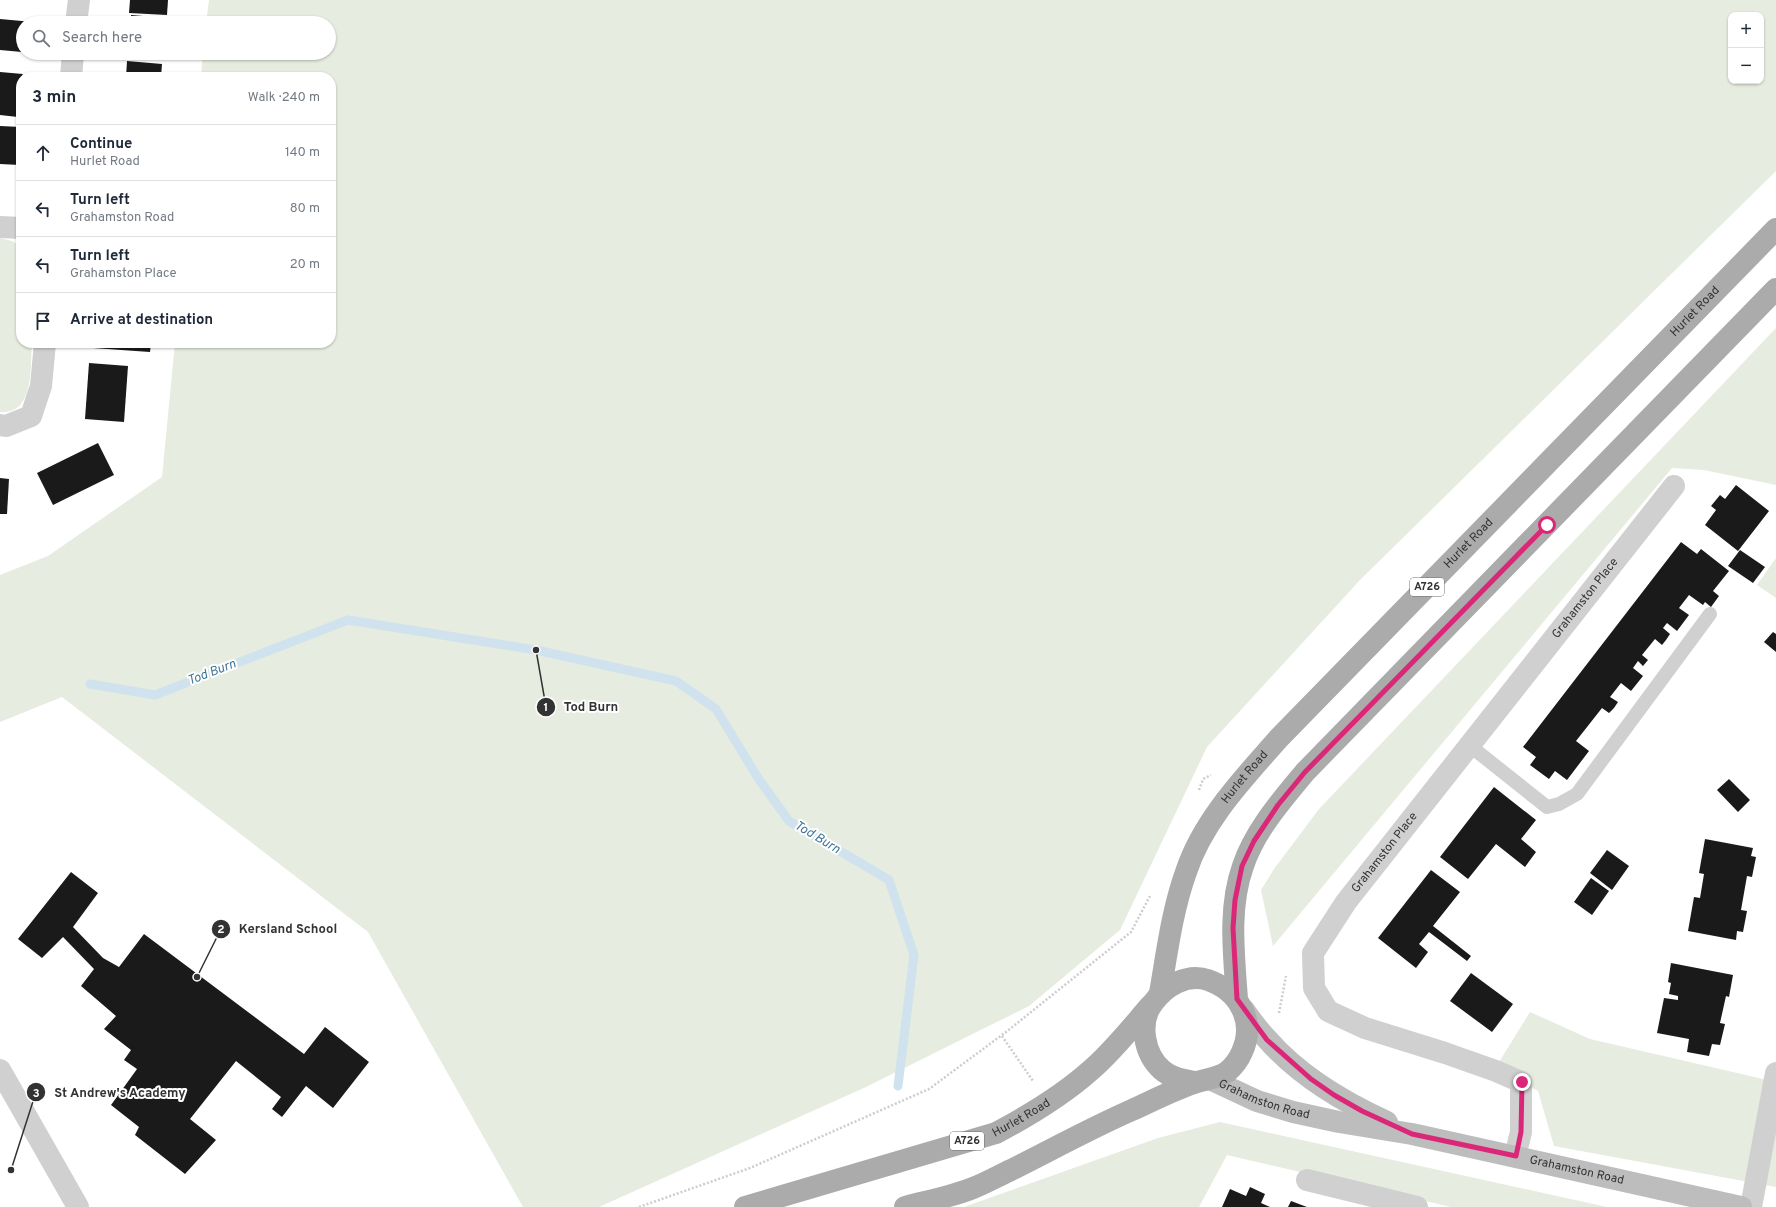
<!DOCTYPE html>
<meta charset="utf-8">
<style>
body{margin:0;font-family:Overpass,sans-serif;background:#f6f6f7;color:#1f2937}
.controls{position:absolute;right:12px;top:12px;display:grid;overflow:hidden;border-radius:8px;box-shadow:0 1px 3px #0004}
.controls button{width:36px;height:36px;display:grid;place-items:center;padding:0;border:0;border-bottom:1px solid #e0e1e3;background:#fff;color:#1f2937;font:20px sans-serif}
.stop{position:absolute;width:12px;height:12px;margin:-9px;border:3px solid #db2777;border-radius:50%;background:#fff}
.stop.end{background:#db2777;border-color:#fff;box-shadow:0 1px 4px #0008}
.list{margin:0;padding:0;list-style:none}
h2{display:flex;justify-content:space-between;align-items:center;height:52px;margin:0;padding:0 16px;font-size:17px}
h2 small{font-size:13px;font-weight:400;color:#747a83}
.list li{display:grid;grid-template-columns:26px 1fr auto;gap:12px;align-items:center;box-sizing:border-box;height:56px;padding:0 16px;border-top:1px solid #e0e1e3}
.list b{display:block;font-size:15px;white-space:nowrap}
.list p{margin:0;font-size:13px;white-space:nowrap;color:#747a83}
.list em{font-size:13px;font-style:normal;color:#747a83}
.icon{flex:none;width:22px;height:22px;fill:none;stroke:currentColor;stroke-width:2;stroke-linecap:round;stroke-linejoin:round}
.map{position:relative;flex:none;width:1776px;height:1207px;overflow:hidden}
.search{position:absolute;background:#fff;box-shadow:0 1px 3px #0004;left:16px;top:16px;width:320px;height:44px;display:flex;align-items:center;gap:10px;box-sizing:border-box;padding:0 14px;border-radius:22px;color:#747a83;font-size:15px}
.panel{position:absolute;background:#fff;box-shadow:0 1px 3px #0004;left:16px;top:72px;width:320px;height:276px;border-radius:16px}
.map>svg:first-child{display:block}
</style>
<div class="map">
<svg width="1776" height="1207" viewBox="0 0 1776 1207">
<rect width="100%" height="100%" fill="#fff"/>
<g fill="#e6ecdf" fill-rule="evenodd">
<path d="M209 0H1776V171L1360 580 1207 747 1120 930 1029 1006 866 1087 599 1207H523L368 932 62 697 0 722V575L48 556 162 477 175 343H331V77H201L203 53H329V23H206ZM1731 15H1761V81H1731Z"/>
<path d="M0 238 12 241 21 247V343H32C30 366 35 415 0 412Z"/>
<polygon points="1776,328 1776,485 1704,470 1672,468 1273,946 1261,890 1274,869 1319,809"/>
<polygon points="1776,558 1776,598 1757,585"/>
<polygon points="1530,1012 1590,1039 1776,1082 1776,1187 1554,1146 1538,1091 1496,1067"/>
<polygon points="1220,1122 1607,1207 1451,1207 1227,1155 1199,1207 964,1207 1158,1138"/>
</g>
<g fill="none" stroke-linecap="round" stroke-linejoin="round">
<polyline stroke="#cfe2ee" stroke-width="9" points="90,684 155,695 348,620 536,650 676,681 716,709 758,778 789,821 889,880 914,955 898,1086"/>
</g>
<g fill="#1a1a1a">
<polygon points="130,0 168,0 167,15 129,13"/>
<polygon points="131,15 167,18 166,23 131,23"/>
<polygon points="0,19 33,22 23,23 22,52 0,50"/>
<polygon points="127,61 162,64 161,77 126,77"/>
<polygon points="0,72 23,74 21,77 18,117 0,115"/>
<polygon points="0,126 21,127 20,165 0,164"/>
<polygon points="93,343 151,343 150,352 93,348"/>
<polygon points="89,363 128,366 124,422 85,419"/>
<polygon points="98,443 114,475 53,505 37,473"/>
<polygon points="0,478 9,479 7,514 0,514"/>
<polygon points="1736,485 1769,511 1738,551 1705,525 1716,510 1711,506 1720,495 1725,499"/>
<polygon points="1681,542 1697,554 1701,549 1729,571 1713,591 1719,596 1711,607 1705,602 1703,605 1689,595 1679,608 1689,615 1677,631 1667,623 1663,628 1670,634 1666,640 1662,645 1655,639 1642,655 1648,660 1643,666 1638,661 1633,668 1643,676 1631,691 1621,683 1610,697 1618,702 1614,708 1609,713 1602,708 1576,741 1589,751 1567,780 1555,771 1549,779 1530,765 1536,757 1523,747"/>
<polygon points="1740,550 1765,567 1753,583 1728,566"/>
<polygon points="1773,632 1776,634 1776,652 1764,642"/>
<polygon points="1729,779 1750,800 1738,812 1717,790"/>
<polygon points="1494,787 1536,820 1521,839 1536,852 1525,867 1496,844 1468,879 1440,857"/>
<polygon points="1705,839 1753,848 1751,856 1756,857 1752,877 1747,876 1741,910 1747,911 1743,932 1737,931 1736,940 1688,931 1694,897 1700,898 1704,874 1699,873"/>
<polygon points="1607,850 1629,866 1612,890 1590,873"/>
<polygon points="1431,870 1460,892 1433,926 1471,956 1467,961 1429,932 1419,944 1428,952 1416,968 1378,938"/>
<polygon points="71,872 98,893 73,927 103,958 119,967 144,934 304,1054 325,1027 369,1062 333,1108 306,1086 282,1117 272,1109 281,1097 236,1061 190,1119 216,1140 185,1174 135,1135 139,1127 111,1105 137,1069 124,1060 131,1050 104,1029 116,1016 81,986 94,969 63,937 42,958 18,939"/>
<polygon points="1591,878 1609,891 1592,915 1574,902"/>
<polygon points="1671,963 1733,975 1729,997 1726,996 1720,1023 1725,1024 1720,1045 1712,1044 1709,1056 1687,1052 1689,1039 1657,1033 1664,998 1678,1000 1678,996 1669,994 1671,983 1668,982"/>
<polygon points="1471,973 1513,1004 1492,1032 1450,1001"/>
<polygon points="1250,1187 1265,1194 1261,1203 1270,1207 1222,1207 1230,1189 1246,1196"/>
<polygon points="1291,1201 1307,1207 1288,1207"/>
</g>
<g fill="none" stroke-linecap="round" stroke-linejoin="round">
<g stroke="#cdcdcd" stroke-width="2.5" stroke-dasharray="2 2" stroke-linecap="butt">
<polyline points="1199,790 1203,779 1211,775"/>
<polyline points="1279,1013 1286,976"/>
<polyline points="1002,1036 1033,1081"/>
<polyline points="639,1207 750,1168 929,1089 1006,1032 1131,932 1150,896"/>
</g>
<polyline stroke="#d0d0d0" stroke-width="14" points="1469,745 1547,807 1559,804 1577,794 1710,614"/>
<g stroke="#d0d0d0" stroke-width="22">
<polyline points="76,23 79,0"/>
<polyline points="71,77 73,53"/>
<polyline points="0,227 21,228"/>
<polyline points="0,425 6,426 31,416 41,386 45,343"/>
<polyline points="0,1070 78,1207"/>
<path id="s1" d="M1515 1156 1521 1132V1082L1496 1071 1445 1053 1365 1028 1328 1011 1314 988 1313 953 1346 902 1674 486"/>
<polyline points="1307,1180 1417,1207"/>
<polyline points="1751,1207 1776,1073"/>
</g>
<g stroke="#bdbdbd" stroke-width="22">
<path d="M1244 1010C1251 1020 1258 1030 1267 1039 1299 1076 1343 1102 1387 1122"/>
<path id="s2" d="M1212 1080 1257 1101 1293 1112 1339 1122 1412 1134 1741 1207"/>
</g>
<g stroke="#ababab" stroke-width="22">
<path id="s3" d="M1160 993C1167 953 1172 911 1186 872 1203 820 1244 778 1279 738L1776 229"/>
<path d="M1237 999C1234 955 1228 908 1243 866 1255 830 1282 800 1305 772L1776 289"/>
<path id="s4" d="M745 1207 996 1133C1030 1115 1062 1096 1091 1070 1113 1051 1131 1028 1150 1006"/>
<path d="M905 1207C927 1201 951 1197 973 1188 986 1183 998 1176 1011 1170 1051 1150 1091 1128 1132 1110 1152 1101 1173 1090 1194 1083 1205 1079 1216 1079 1227 1072 1233 1067 1239 1059 1242 1052 1256 1021 1239 991 1208 980 1187 973 1165 986 1153 1003 1138 1022 1144 1054 1162 1070 1171 1078 1183 1080 1195 1082"/>
</g>
</g>
<g fill="none" stroke-linecap="round" stroke-linejoin="round">
<polyline stroke="#db2777" stroke-width="5" points="1522,1082 1521,1132 1516,1156 1412,1134 1362,1111 1334,1095 1311,1079 1267,1040 1237,999 1233,928 1235,900 1242,866 1254,841 1278,805 1305,772 1547,525"/>
</g>
<g text-anchor="middle" dominant-baseline="central" stroke-width="4" stroke-linejoin="round" paint-order="stroke">
<g fill="#fff" stroke="#707070" stroke-width="1">
<rect x="1410" y="578" width="34" height="18" rx="3"/>
<rect x="950" y="1132" width="34" height="18" rx="3"/>
</g>
<g font-size="11" font-weight="bold" fill="#333">
<text x="1427" y="587">A726</text>
<text x="967" y="1141">A726</text>
</g>
<g font-size="12" fill="#333" stroke="#fff">
<text stroke="none"><textPath href="#s3" startOffset="884">Hurlet Road</textPath></text>
<text stroke="none"><textPath href="#s3" startOffset="560">Hurlet Road</textPath></text>
<text stroke="none"><textPath href="#s1" startOffset="790">Grahamston Place</textPath></text>
<text stroke="none"><textPath href="#s3" startOffset="236">Hurlet Road</textPath></text>
<text stroke="none"><textPath href="#s1" startOffset="466">Grahamston Place</textPath></text>
<text stroke="none"><textPath href="#s2" startOffset="56">Grahamston Road</textPath></text>
<text stroke="none"><textPath href="#s4" startOffset="291">Hurlet Road</textPath></text>
<text stroke="none"><textPath href="#s2" startOffset="377">Grahamston Road</textPath></text>
</g>
<g font-size="13" font-style="italic" fill="#3f7597" stroke="#fff">
<text transform="translate(212 673) rotate(-21)">Tod Burn</text>
<text transform="translate(817 838) rotate(31)">Tod Burn</text>
</g>
</g>
<path fill="none" stroke="#333" stroke-width="1.5" d="M536 650L546 707M197 977L221 929M11 1170L36 1092"/>
<g fill="#333" stroke="#fff" stroke-width="1.5">
<circle cx="536" cy="650" r="4"/>
<circle cx="197" cy="977" r="4"/>
<circle cx="11" cy="1170" r="4"/>
<circle cx="546" cy="707" r="10"/>
<circle cx="221" cy="929" r="10"/>
<circle cx="36" cy="1092" r="10"/>
</g>
<g font-size="12" text-anchor="middle" font-weight="bold" fill="#fff">
<text x="546" y="711">1</text>
<text x="221" y="933">2</text>
<text x="36" y="1097">3</text>
</g>
<g font-size="13" text-anchor="middle" font-weight="bold" fill="#333" stroke="#fff" stroke-width="4" stroke-linejoin="round" paint-order="stroke">
<text x="591" y="711">Tod Burn</text>
<text x="288" y="933">Kersland School</text>
<text x="120" y="1097">St Andrew's Academy</text>
</g>
</svg>
<div class="controls">
<button>+</button>
<button>−</button>
</div>
<div class="stop" style="left:1547px;top:525px"></div>
<div class="stop end" style="left:1522px;top:1082px"></div>
<div class="search"><svg class="icon" aria-label="search" viewBox="0 0 24 24"><circle cx="10" cy="10" r="6"/><path d="M15 15l6 6"/></svg>Search here</div>
<section class="panel">
<h2>3 min<small>Walk · 240 m</small></h2>
<ul class="list">
<li><svg class="icon" aria-label="ahead" viewBox="0 0 24 24"><path d="M12 20V5M6 11l6-6 6 6"/></svg><div><b>Continue</b><p>Hurlet Road</p></div><em>140 m</em></li>
<li><svg class="icon" aria-label="left" viewBox="0 0 24 24"><path d="M17 20v-9H6M10 6l-5 5 5 5"/></svg><div><b>Turn left</b><p>Grahamston Road</p></div><em>80 m</em></li>
<li><svg class="icon" aria-label="left" viewBox="0 0 24 24"><path d="M17 20v-9H6M10 6l-5 5 5 5"/></svg><div><b>Turn left</b><p>Grahamston Place</p></div><em>20 m</em></li>
<li><svg class="icon" aria-label="arrive" viewBox="0 0 24 24"><path d="M6 21V4h12l-3 4 3 4H6"/></svg><div><b>Arrive at destination</b></div></li>
</ul>
</section>
</div>
